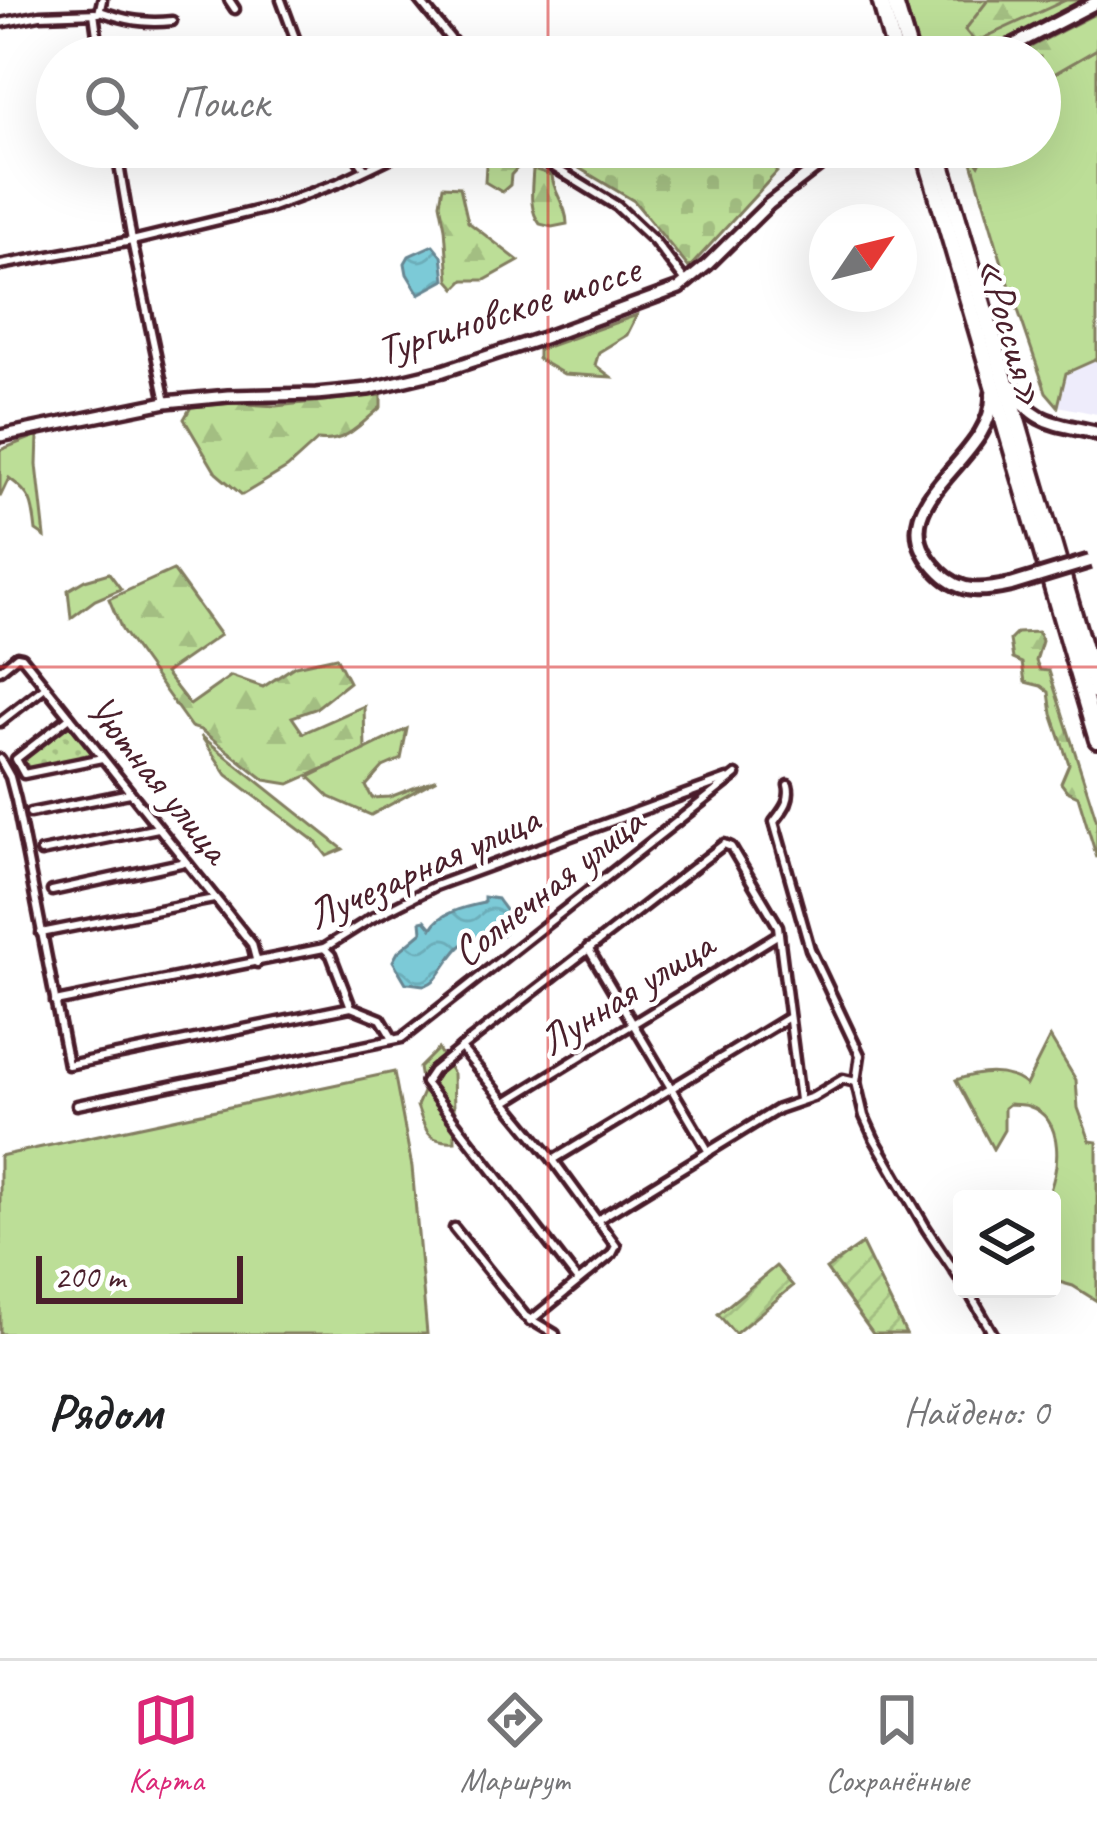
<!DOCTYPE html>
<html lang="ru">
<meta charset="utf-8">
<style>
body{margin:0;font-family:Caveat,sans-serif;background:#f6f6f6;color:#202124}
.controls{position:absolute;right:36px;bottom:36px;display:grid;overflow:hidden;border-radius:12px;box-shadow:0 12px 48px #0002}
.controls button{width:108px;height:108px;display:grid;place-items:center;padding:0;border:0;border-bottom:3px solid #e0e0e0;background:#fff;color:#202124;font:60px sans-serif}
.compass{position:absolute;left:809px;top:204px;width:108px;height:108px;border-radius:50%;background:#fff;box-shadow:0 12px 48px #0002;rotate:55deg}
.scale{position:absolute;left:36px;bottom:30px;width:207px;box-sizing:border-box;padding-left:12px;border:6px solid #4a1f2b;border-top:0;font-size:33px;line-height:42px;white-space:nowrap;color:#4a1f2b;-webkit-text-stroke:9px #fff;paint-order:stroke}
.list{margin:0;padding:0;list-style:none}
h2{display:flex;justify-content:space-between;align-items:center;height:156px;margin:0;padding:0 48px;font-size:51px}
h2 small{font-size:39px;font-weight:400;color:#757577}
.icon{flex:none;width:66px;height:66px;fill:none;stroke:currentColor;stroke-width:2;stroke-linecap:round;stroke-linejoin:round}
.map{position:relative;flex:none;width:1097px;height:1334px;overflow:hidden}
.search{position:absolute;background:#fff;box-shadow:0 12px 48px #0002;left:36px;right:36px;top:36px;height:132px;display:flex;align-items:center;gap:30px;box-sizing:border-box;padding:0 42px;border-radius:66px;color:#757577;font-size:45px}
.sheet{height:324px;background:#fff}
nav{display:flex;justify-content:space-around;align-items:center;box-sizing:border-box;height:168px;border-top:3px solid #e0e0e0;background:#fff;font-size:33px;color:#757577}
nav a{display:grid;justify-items:center;gap:6px}
nav .on{color:#db2777}
.map>svg:first-child{display:block}
</style>
<div class="map">
<svg width="1097" height="1334" viewBox="0 0 1097 1334">
<defs>
<pattern id="forest-firs" width="22" height="20" patternUnits="userSpaceOnUse" patternTransform="scale(3)"><rect width="22" height="20" fill="#bcde97"/><path d="M5 1l3.5 6h-7zM16 11l3.5 6h-7z" fill="#a3be82"/></pattern>
<pattern id="cemetery-stones" width="16" height="16" patternUnits="userSpaceOnUse" patternTransform="scale(3)"><rect width="16" height="16" fill="#bcde97"/><path d="M2 7V4a2 2 0 0 1 4 0v3zM10 15v-3a2 2 0 0 1 4 0v3z" fill="#a3be82"/></pattern>
<pattern id="park-dots" width="8" height="8" patternUnits="userSpaceOnUse" patternTransform="scale(3)"><rect width="8" height="8" fill="#bcde97"/><path d="M2 2h.1M6 6h.1" fill="none" stroke="#a3be82" stroke-width="1.8" stroke-linecap="round"/></pattern>
<pattern id="garden-furrows" width="10" height="10" patternUnits="userSpaceOnUse" patternTransform="scale(3)"><rect width="10" height="10" fill="#bcde97"/><path d="M-1 1l2-2M0 10L10 0M9 11l2-2" fill="none" stroke="#a3be82"/></pattern>
<pattern id="water-waves" width="16" height="10" patternUnits="userSpaceOnUse" patternTransform="scale(3)"><rect width="16" height="10" fill="#7bcad7"/><path d="M0 5q4-4 8 0t8 0" fill="none" stroke="#6cadb9"/></pattern>
</defs>
<rect width="100%" height="100%" fill="#fff"/>
<filter id="ink" filterUnits="userSpaceOnUse"><feTurbulence type="fractalNoise" baseFrequency=".00833" numOctaves="2"/><feDisplacementMap in="SourceGraphic" scale="24" xChannelSelector="R" yChannelSelector="G"/><feConvolveMatrix kernelMatrix="1 2 1 2 8 2 1 2 1" color-interpolation-filters="sRGB"/></filter>
<g filter="url(#ink)">
<polygon fill="#eeecfb" points="1097,359 1097,414 1058,406 1066,373"/>
<g fill="#bcde97" stroke="#837e61" stroke-width="3">
<polygon points="904,0 1085,0 977,57 921,57"/>
<polygon points="1097,49 1097,359 1066,373 1058,406 1046,392 1002,263 969,152 979,165 987,147 1040,147 1040,82"/>
<polygon points="637,315 627,335 599,352 595,365 611,377 564,374 538,359 538,350"/>
<path d="M38 435 37 465 45 537 36 531C33 503 32 495 9 478L0 497V450Z"/>
<polygon points="109,573 121,589 95,600 71,618 68,590 85,580"/>
<polygon points="407,729 401,759 383,767 366,786 372,798 390,797 437,779 371,815 330,797 309,777"/>
<polygon points="201,736 343,849 327,856 316,842 227,775"/>
<path d="M1050 1037 1076 1080 1078 1108 1090 1141 1097 1142V1301L1073 1286 1052 1280V1199H1046C1060 1172 1066 1118 1028 1106 1022 1104 1015 1105 1009 1104L1004 1108V1130L993 1149 956 1080C979 1072 1006 1068 1026 1085Z"/>
<path d="M438 1049 453 1074 455 1141C426 1143 426 1130 417 1106L423 1092 419 1068Z"/>
<polygon points="394,1072 412,1167 427,1334 0,1334 0,1156"/>
</g>
<g fill="url(#forest-firs)" stroke="#837e61" stroke-width="3">
<polygon points="988,0 1066,0 975,42 965,30"/>
<polygon points="1097,13 1097,49 1040,82 1040,57 1011,57"/>
<polygon points="487,147 506,147 520,153 522,163 511,175 510,185 502,192 485,182"/>
<path d="M533 169 552 175C553 193 567 205 567 224L552 227 540 224C528 208 532 189 533 169Z"/>
<polygon points="443,186 460,187 468,222 519,261 485,280 464,280 456,288 449,280 445,228 440,203"/>
<path d="M381 395V407C361 424 345 444 318 440L287 468 242 495 216 473 184 419 191 407 231 403 276 406Z"/>
<polygon points="173,570 220,635 165,673 190,705 231,676 263,687 295,666 336,657 349,682 315,709 292,717 303,733 364,706 365,750 289,784 265,780 201,730 191,727 122,630 109,599"/>
<polygon points="1038,632 1042,641 1036,661 1040,670 1049,671 1097,821 1097,858 1078,796 1067,791 1061,783 1069,764 1052,714 1049,692 1041,686 1025,682 1022,663 1013,659 1010,640 1017,633"/>
</g>
<polygon fill="url(#cemetery-stones)" stroke="#837e61" stroke-width="3" points="604,147 759,147 777,172 689,268 634,201 579,168"/>
<polygon fill="url(#park-dots)" stroke="#837e61" stroke-width="3" points="69,724 74,725 93,755 29,769 24,759"/>
<g fill="url(#garden-furrows)" stroke="#837e61" stroke-width="3">
<polygon points="862,1244 906,1334 873,1334 826,1269"/>
<polygon points="776,1266 793,1286 735,1334 718,1314"/>
</g>
<g fill="url(#water-waves)" stroke="#678692" stroke-width="3">
<polygon points="433,245 442,256 445,280 419,294 407,274 405,263 409,256"/>
<path d="M484 897 497 899C502 907 511 914 508 925 503 944 487 935 475 938 450 944 443 982 425 985 419 985 413 983 406 983L393 961 398 952 422 932 421 921 425 920 432 928C440 912 466 907 484 903Z"/>
</g>
<g fill="none" stroke-linecap="round" stroke-linejoin="round">
<g stroke="#4a1f2b" stroke-width="15">
<g id="street">
<polyline points="229,0 235,9"/>
<polyline points="281,0 302,57"/>
<polyline points="419,0 465,57"/>
<path d="M100 11C125 20 145 24 172 21"/>
<polyline points="94,13 100,57"/>
<polyline points="0,23 40,15 99,13 102,0"/>
<polyline points="116,147 132,241 166,402"/>
<polyline points="350,147 365,169"/>
<polyline points="521,147 617,206 654,241 687,283"/>
<polyline points="0,265 132,241 272,207 338,183 413,147"/>
<polyline points="0,670 17,656 22,657 252,944 257,963"/>
<polyline points="70,717 16,759 24,774 102,758"/>
<polyline points="0,722 45,687"/>
<polyline points="0,759 10,777 16,800 68,1065 351,1007"/>
<path d="M788 785C792 800 783 810 774 822L810 949 860 1055 856 1082 864 1116 874 1138 926 1228 962 1282"/>
<polyline points="30,813 130,793"/>
<polyline points="41,852 158,828"/>
<polyline points="52,891 185,862"/>
<polyline points="41,933 214,899"/>
<polyline points="324,948 331,955 351,1007 381,1019 393,1039"/>
<polyline points="588,948 709,1152"/>
<polyline points="55,1002 324,948 370,919 435,886 727,779"/>
<polyline points="461,1048 553,1160 616,1246 612,1254 530,1321"/>
<polyline points="506,1102 779,934"/>
<polyline points="77,1105 402,1038 736,775"/>
<polyline points="553,1160 789,1017"/>
<polyline points="599,1219 778,1109 813,1097 843,1079 856,1082"/>
<polyline points="454,1228 525,1316 555,1334"/>
<polyline points="578,1281 425,1083 433,1071 461,1048 724,844 731,847 778,926 800,1100"/>
<polyline points="967,1289 993,1334"/>
</g>
</g>
<g stroke="#4a1f2b" stroke-width="18">
<polyline id="secondary" points="0,436 166,402 228,396 316,394 368,389 443,371 543,338 679,288 707,265 769,204 843,147"/>
</g>
<g stroke="#4a1f2b" stroke-width="20">
<g id="primary">
<polyline points="991,57 1097,2"/>
<path d="M1011 385C1032 426 1057 423 1097 433"/>
<path d="M992 394C996 462 869 503 940 573 961 594 984 591 1011 585"/>
</g>
</g>
<g stroke="#4a1f2b" stroke-width="22">
<g id="highway">
<polyline points="880,0 896,57"/>
<polyline points="894,0 911,57"/>
<polyline points="923,147 1097,740"/>
<polyline points="937,147 1097,693"/>
</g>
</g>
<use href="#street" stroke="#fff" stroke-width="6"/>
<use href="#secondary" stroke="#fff" stroke-width="9"/>
<use href="#primary" stroke="#fff" stroke-width="10"/>
<use href="#highway" stroke="#fff" stroke-width="14"/>
<g stroke="#4a1f2b" stroke-width="20" stroke-linecap="butt">
<polyline id="primary-bridge" points="1011,585 1090,561"/>
</g>
<use href="#primary-bridge" stroke="#fff" stroke-width="10"/>
</g>
</g>
<path fill="none" stroke="#d62828" stroke-width="3" stroke-opacity="0.55" d="M548 0V57M548 147V1334M0 667H1097"/>
<g text-anchor="middle" dominant-baseline="central" stroke-width="9" stroke-linejoin="round" paint-order="stroke">
<g font-size="42" fill="#4a1f2b" stroke="#fff">
<text transform="translate(508 310) rotate(-18)">Тургиновское шоссе</text>
<text transform="translate(1011 331) rotate(74)">«Россия»</text>
<text transform="translate(158 779) rotate(51)">Уютная улица</text>
<text transform="translate(423 867) rotate(-24)">Лучезарная улица</text>
<text transform="translate(548 887) rotate(-38)">Солнечная улица</text>
<text transform="translate(626 993) rotate(-32)">Лунная улица</text>
</g>
</g>
</svg>
<div class="controls">
<button><svg class="icon" aria-label="layers" viewBox="0 0 24 24"><path d="M12 4l9 5-9 5-9-5zM3 14l9 5 9-5"/></svg></button>
</div>
<svg class="compass" viewBox="-18 -18 36 36"><path d="M0-13l5 13h-10z" fill="#e53935"/><path d="M0 13l5-13h-10z" fill="#757577"/></svg>
<div class="scale">200 m</div>
<div class="search"><svg class="icon" aria-label="search" viewBox="0 0 24 24"><circle cx="10" cy="10" r="6"/><path d="M15 15l6 6"/></svg>Поиск</div>
</div>
<section class="sheet">
<h2>Рядом<small>Найдено: 0</small></h2>
<ul class="list">
</ul>
</section>
<nav>
<a class="on"><svg class="icon" aria-label="map" viewBox="0 0 24 24"><path d="M3 6l6-2 6 2 6-2v14l-6 2-6-2-6 2zM9 4v14M15 6v14"/></svg>Карта</a>
<a><svg class="icon" aria-label="directions" viewBox="0 0 24 24"><path d="M12 3l9 9-9 9-9-9zM9 14v-3h6M13 9l2 2-2 2"/></svg>Маршрут</a>
<a><svg class="icon" aria-label="saved" viewBox="0 0 24 24"><path d="M7 4h10v16l-5-4-5 4z"/></svg>Сохранённые</a>
</nav>
